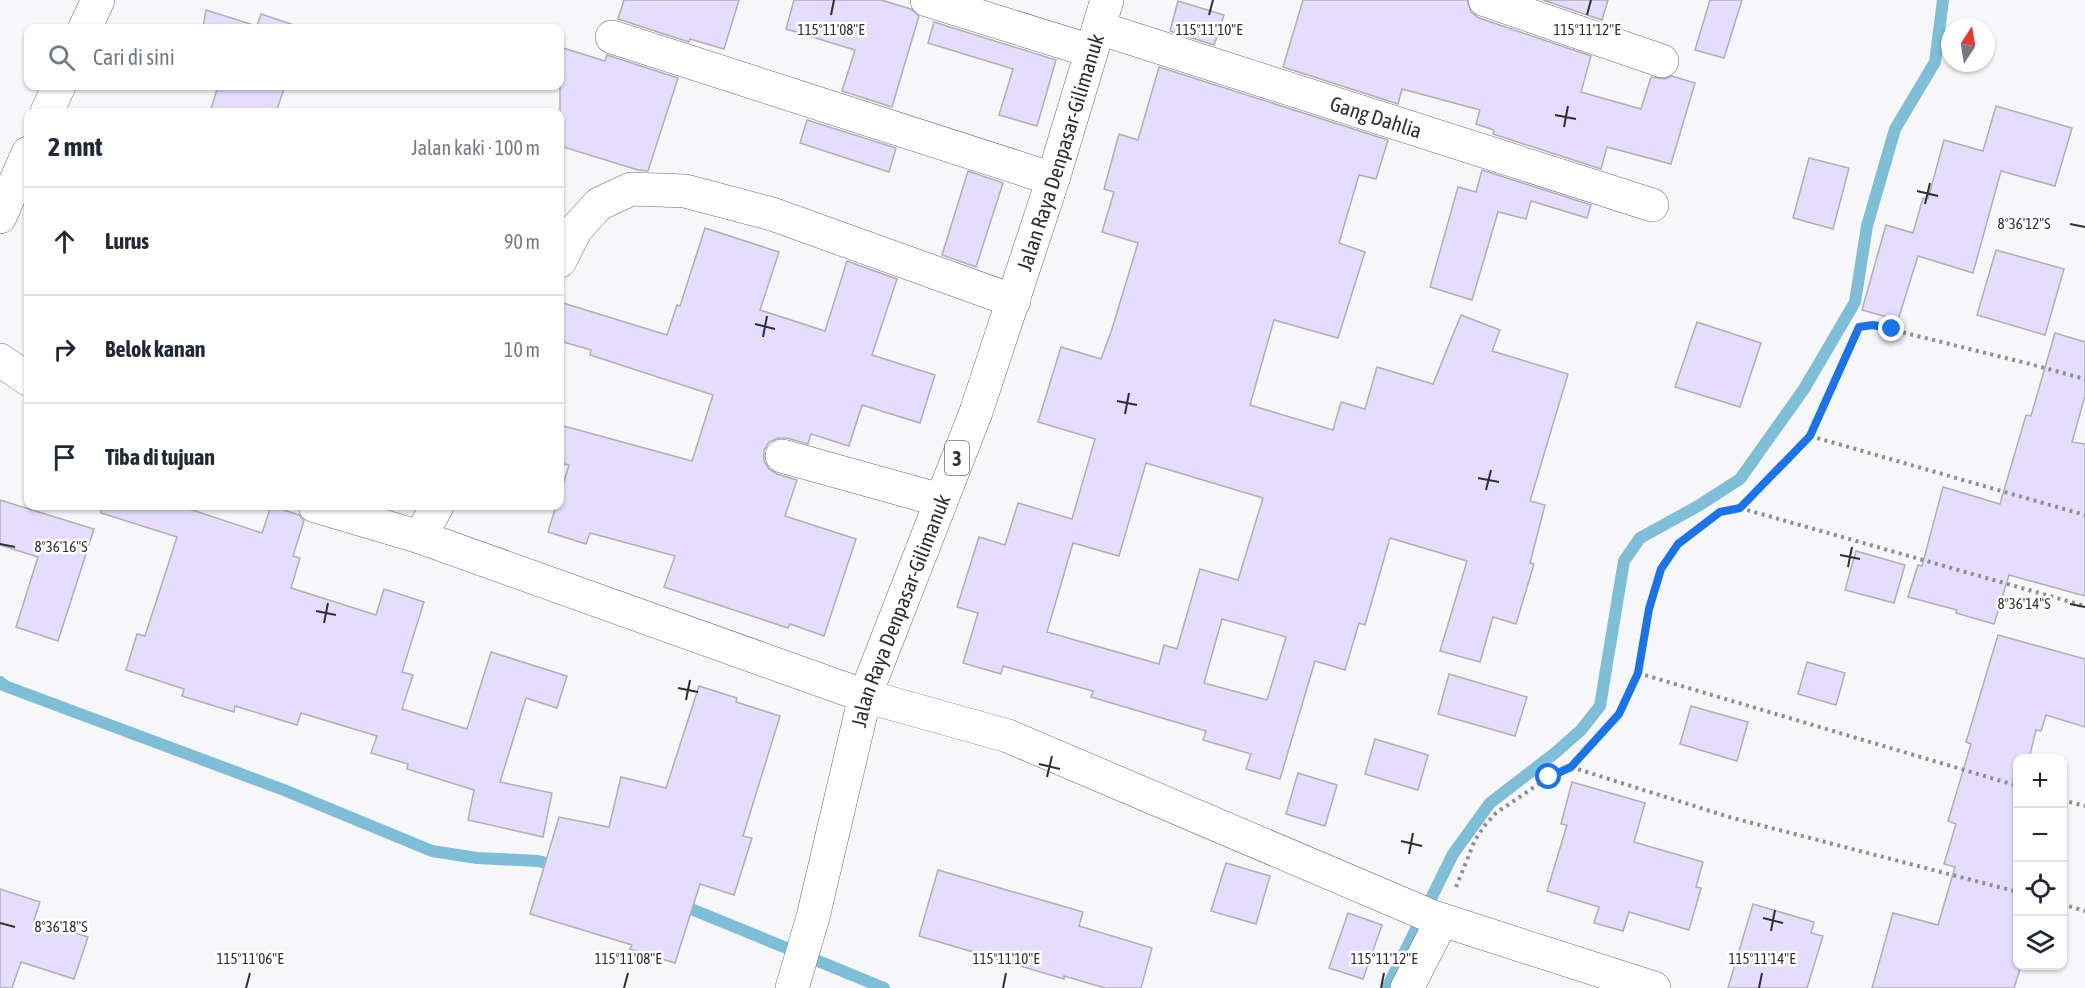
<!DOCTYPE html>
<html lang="id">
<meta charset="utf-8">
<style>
body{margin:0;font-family:"Asap Condensed",sans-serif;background:#f6f6f7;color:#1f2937}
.controls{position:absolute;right:18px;bottom:18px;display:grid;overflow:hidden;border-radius:12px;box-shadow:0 2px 4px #0004}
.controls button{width:54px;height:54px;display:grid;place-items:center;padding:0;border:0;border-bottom:2px solid #e0e1e3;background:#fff;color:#1f2937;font:30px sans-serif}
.compass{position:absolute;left:1941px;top:18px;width:54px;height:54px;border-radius:50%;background:#fff;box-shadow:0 2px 4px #0004;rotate:12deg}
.stop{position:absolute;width:18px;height:18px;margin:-14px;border:4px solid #1a73e8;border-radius:50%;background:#fff}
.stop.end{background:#1a73e8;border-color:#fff;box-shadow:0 2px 6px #0008}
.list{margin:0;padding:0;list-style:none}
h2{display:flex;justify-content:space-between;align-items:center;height:78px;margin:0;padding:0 24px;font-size:26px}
h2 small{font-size:20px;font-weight:400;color:#747a83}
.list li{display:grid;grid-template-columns:39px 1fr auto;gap:18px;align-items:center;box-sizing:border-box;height:108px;padding:0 24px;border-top:2px solid #e0e1e3}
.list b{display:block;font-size:22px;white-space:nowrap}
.list em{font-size:20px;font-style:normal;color:#747a83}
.icon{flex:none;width:33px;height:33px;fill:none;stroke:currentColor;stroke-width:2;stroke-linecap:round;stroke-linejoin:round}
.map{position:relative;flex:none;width:2085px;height:988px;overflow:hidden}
.search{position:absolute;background:#fff;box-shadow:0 2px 4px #0004;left:24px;top:24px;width:540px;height:66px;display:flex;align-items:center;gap:15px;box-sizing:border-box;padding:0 21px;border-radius:12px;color:#747a83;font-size:22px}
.panel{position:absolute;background:#fff;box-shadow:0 2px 4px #0004;left:24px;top:108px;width:540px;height:402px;border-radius:12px}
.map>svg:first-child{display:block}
</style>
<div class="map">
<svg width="2085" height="988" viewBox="0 0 2085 988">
<rect width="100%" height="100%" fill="#f7f7f9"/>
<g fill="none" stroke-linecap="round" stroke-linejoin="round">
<g stroke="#7ebfd7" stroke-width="12">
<polyline points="0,682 5,686 284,790 432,851 477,858 538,861 559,866"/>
<polyline points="679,904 884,988"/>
<polyline points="1387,988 1453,854 1490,803 1555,753 1581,730 1600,706 1624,561 1640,538 1698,506 1740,479 1804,389 1855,302 1867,226 1895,129 1935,62 1943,0"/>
</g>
</g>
<g fill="#e4ddfe" stroke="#b0b0b2" stroke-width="1.5" fill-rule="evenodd">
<polygon points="624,0 739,0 724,49 690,39 689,42 618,19"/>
<polygon points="794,0 881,0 911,9 919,16 892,107 842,91 855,50 786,29"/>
<polygon points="1303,0 1467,0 1471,12 1479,18 1591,56 1581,92 1641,109 1651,77 1665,79 1672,76 1695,83 1671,164 1607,147 1601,169 1493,134 1494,130 1476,124 1480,110 1402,89 1398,104 1283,67"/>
<polygon points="1543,0 1608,0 1602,20"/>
<polygon points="1710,0 1742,0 1724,58 1695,50"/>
<polygon points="1178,1 1224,15 1214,45 1170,31"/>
<polygon points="206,10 257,26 261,14 303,28 203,28"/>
<polygon points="934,22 1056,60 1037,126 999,115 1013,69 928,43"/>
<polygon points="560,47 605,61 607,55 678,78 648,171 638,170 560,146"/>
<path d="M1159 67 1388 140 1376 179 1359 175 1339 243 1365 252 1338 338 1274 320 1250 405 1333 430 1341 402 1365 409 1377 367 1433 384 1461 315 1500 330 1492 351 1568 374 1530 501 1545 505 1530 563 1534 564 1516 624 1493 617 1480 662 1440 651 1467 561 1390 538 1365 625 1359 623 1345 670 1315 661 1280 779 1246 769 1251 754 1203 740 1206 731 1091 697 1093 691 1003 666 1001 674 963 663 978 613 957 607 979 537 1005 545 1018 503 1072 519 1095 439 1038 422 1061 347 1101 359 1112 329 1138 243 1102 232 1114 192 1104 189 1119 134 1138 140ZM1146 463 1263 498 1238 580 1200 569 1177 649 1164 645 1159 664 1047 632 1073 543 1119 556ZM1222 619 1286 637 1267 700 1204 683Z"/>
<polygon points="218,86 285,86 276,112 210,112"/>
<polygon points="1996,106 2072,128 2055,186 2001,171 1973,273 1918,256 1898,320 1862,310 1886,225 1913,233 1923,198 1928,199 1944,140 1983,151"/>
<polygon points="807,120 896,148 889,172 800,143"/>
<polygon points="1809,158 1849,168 1833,229 1793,218"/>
<polygon points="1482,170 1591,205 1587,218 1531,201 1526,219 1498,212 1472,300 1430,287 1458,187 1476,192"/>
<polygon points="968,171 1003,183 976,267 942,255"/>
<polygon points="705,228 779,252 760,310 825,331 847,261 897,279 872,355 935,375 920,423 862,405 849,446 811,434 808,444 787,438 778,438 769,442 764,450 764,461 769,469 777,474 797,480 785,516 856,539 824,636 790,624 788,628 664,587 675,556 590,533 586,544 548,532 556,506 560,506 560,494 569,465 560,463 560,425 692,461 713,395 590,355 591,350 560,341 560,302 667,335 677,305 680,306"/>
<polygon points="1996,250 2064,269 2045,335 1977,315"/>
<polygon points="1697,322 1761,343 1740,407 1675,387"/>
<polygon points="2055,333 2085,342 2085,396 2072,442 2085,444 2085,596 2009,575 1994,624 1956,613 1957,610 1908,597 1918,565 1922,566 1943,487 2000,504 2026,415 2031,416"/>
<polygon points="0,500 94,529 58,641 16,627 38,557 0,545"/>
<polygon points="102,506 180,506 262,533 271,506 299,515 304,521 293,556 300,558 291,588 376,615 384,589 424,602 402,672 413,675 402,709 467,729 491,652 567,676 557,708 526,698 500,782 552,793 543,837 468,820 474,790 407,769 408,764 371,753 377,736 301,713 297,725 235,706 234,712 182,696 184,689 126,670 137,634 145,636 177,537 101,513"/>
<polygon points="1856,551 1905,565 1894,603 1845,590"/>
<polygon points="1998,635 2085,659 2085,727 2046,715 2041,731 2036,730 2029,759 2018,759 2018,799 2016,806 2018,806 2018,966 2021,966 2014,988 1872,988 1893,913 1938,925 1955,867 1944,864 1956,824 1948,821 1971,744 1966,742"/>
<polygon points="1807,662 1845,673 1836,705 1798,694"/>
<polygon points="1449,674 1527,697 1515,736 1438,714"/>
<polygon points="699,686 737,698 736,702 780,716 743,836 752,838 734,895 700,884 675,963 630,949 632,945 530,914 559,817 609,827 621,777 666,788"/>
<polygon points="1691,706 1748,722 1737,761 1680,744"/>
<polygon points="1375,739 1428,755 1418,790 1365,774"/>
<polygon points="1298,773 1337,785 1325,826 1286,814"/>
<polygon points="1572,782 1645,803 1634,842 1703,862 1696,887 1701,888 1689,930 1629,912 1623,931 1594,923 1599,907 1547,891 1567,825 1561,824"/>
<polygon points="1226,863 1270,876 1256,924 1211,911"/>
<polygon points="938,870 1083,912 1079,926 1152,948 1141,988 1105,988 1064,976 1064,979 919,936"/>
<polygon points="0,889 40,902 34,920 88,937 74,979 21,962 12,988 0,988"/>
<polygon points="1753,904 1814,922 1811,933 1823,936 1807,988 1728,988"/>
<polygon points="1348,913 1382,925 1363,979 1329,968"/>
</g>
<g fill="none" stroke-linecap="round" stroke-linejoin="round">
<g stroke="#6b6b6d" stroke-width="34">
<g id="minor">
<polyline points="927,0 1091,51"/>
<polyline points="1485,0 1662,61"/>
<polyline points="85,28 98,0"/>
<path id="s1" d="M1099 28 1652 205"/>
<polyline points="612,37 1053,179"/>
<polyline points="47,112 59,86"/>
<polyline points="0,217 28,153"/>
<polyline points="560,261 576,229 599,204 631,189 685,191 772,214 1014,301"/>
<polyline points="0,360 28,379"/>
<polyline points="782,456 940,500"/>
<polyline points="315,506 420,537 865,696 1008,736 1433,917 1654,988"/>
<polyline points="420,537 437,506"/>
<polyline points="1407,988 1442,920"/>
</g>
</g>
<g stroke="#6b6b6d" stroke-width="34">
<g id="highway">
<path id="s2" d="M792 988 813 917 865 696 976 412 1053 179 1107 0"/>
</g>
</g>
<g stroke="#8f8f90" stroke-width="4" stroke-dasharray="3 4.5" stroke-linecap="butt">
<polyline points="1810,436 2085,515"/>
<polyline points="1740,508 2085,606"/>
<polyline points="1638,673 2018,786"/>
<polyline points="1571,767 1729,817 2018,892"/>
<polyline points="2062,800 2085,806"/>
<polyline points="1456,887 1475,840 1485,825 1496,813 1549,777 1571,767 1619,714 1638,673 1649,609 1661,569 1678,544 1720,512 1740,508 1810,436 1859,327 1873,325 2030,364 2085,379"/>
<polyline points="2062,904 2085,911"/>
</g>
<use href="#minor" stroke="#fff" stroke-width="33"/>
<use href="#highway" stroke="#fff" stroke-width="33"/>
</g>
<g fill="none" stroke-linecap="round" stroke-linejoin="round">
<polyline stroke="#1a73e8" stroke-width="8" points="1549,777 1571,767 1619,714 1638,673 1649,609 1661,569 1678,544 1720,512 1740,508 1810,436 1859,327 1873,325 1892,329"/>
</g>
<path fill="none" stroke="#2f2f30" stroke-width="2" d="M831 15 834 0M1209 15 1213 0M1587 15 1591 0M1555 115 1576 119M1564 127 1568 106M1917 191 1938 196M1925 204 1930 183M2070 224 2085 227M755 324 775 329M763 337 767 316M1117 401 1137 405M1125 414 1129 393M1478 478 1499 482M1486 490 1491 470M0 544 15 547M1840 555 1860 559M1848 567 1852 547M2070 604 2085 607M316 611 336 615M324 623 328 603M678 688 698 692M686 700 690 680M1039 764 1060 769M1047 777 1052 756M1401 841 1422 846M1409 854 1413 833M1763 918 1783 923M0 923 15 927M1771 931 1775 910M246 988 250 973M624 988 628 973M1003 988 1006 973M1381 988 1384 973M1759 988 1762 973"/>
<g text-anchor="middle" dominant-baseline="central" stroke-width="5" stroke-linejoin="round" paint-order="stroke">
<rect fill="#fff" stroke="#6d6d6e" stroke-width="1.5" x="945" y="441" width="24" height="34" rx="4.5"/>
<g font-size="20" font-weight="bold" fill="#2f2f30">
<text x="957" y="458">3</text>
</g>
<g font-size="21" fill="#2f2f30" stroke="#fff">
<text stroke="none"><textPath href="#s1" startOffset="291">Gang Dahlia</textPath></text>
<text stroke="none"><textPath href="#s2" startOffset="879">Jalan Raya Denpasar-Gilimanuk</textPath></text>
<text stroke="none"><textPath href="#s2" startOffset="393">Jalan Raya Denpasar-Gilimanuk</textPath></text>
</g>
</g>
<g font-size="15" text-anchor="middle" fill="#2f2f30" stroke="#fff" stroke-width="5" stroke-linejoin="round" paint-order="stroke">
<text x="831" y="35">115°11'08"E</text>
<text x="1209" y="35">115°11'10"E</text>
<text x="1587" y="35">115°11'12"E</text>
<text x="2024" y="229">8°36'12"S</text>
<text x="61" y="552">8°36'16"S</text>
<text x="2024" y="609">8°36'14"S</text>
<text x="61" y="932">8°36'18"S</text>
<text x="250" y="964">115°11'06"E</text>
<text x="628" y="964">115°11'08"E</text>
<text x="1006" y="964">115°11'10"E</text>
<text x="1384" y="964">115°11'12"E</text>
<text x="1762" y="964">115°11'14"E</text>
</g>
</svg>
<div class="controls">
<button>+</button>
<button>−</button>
<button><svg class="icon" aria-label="locate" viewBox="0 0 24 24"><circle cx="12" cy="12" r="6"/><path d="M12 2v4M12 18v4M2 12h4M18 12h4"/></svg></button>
<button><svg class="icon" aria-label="layers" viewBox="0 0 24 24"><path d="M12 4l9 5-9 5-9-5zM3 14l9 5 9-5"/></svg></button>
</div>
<svg class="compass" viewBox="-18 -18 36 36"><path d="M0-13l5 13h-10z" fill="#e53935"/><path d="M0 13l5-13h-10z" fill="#747a83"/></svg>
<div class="stop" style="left:1549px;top:777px"></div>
<div class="stop end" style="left:1892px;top:329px"></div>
<div class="search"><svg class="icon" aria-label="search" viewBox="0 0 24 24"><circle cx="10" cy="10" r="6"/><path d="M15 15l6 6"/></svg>Cari di sini</div>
<section class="panel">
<h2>2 mnt<small>Jalan kaki · 100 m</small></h2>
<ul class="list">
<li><svg class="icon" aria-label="ahead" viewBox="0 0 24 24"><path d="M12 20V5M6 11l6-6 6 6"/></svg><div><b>Lurus</b></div><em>90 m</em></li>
<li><svg class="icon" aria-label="right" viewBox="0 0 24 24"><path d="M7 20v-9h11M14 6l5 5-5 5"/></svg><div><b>Belok kanan</b></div><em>10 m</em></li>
<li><svg class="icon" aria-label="arrive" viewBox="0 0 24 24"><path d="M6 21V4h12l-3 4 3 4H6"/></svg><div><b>Tiba di tujuan</b></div></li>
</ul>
</section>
</div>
